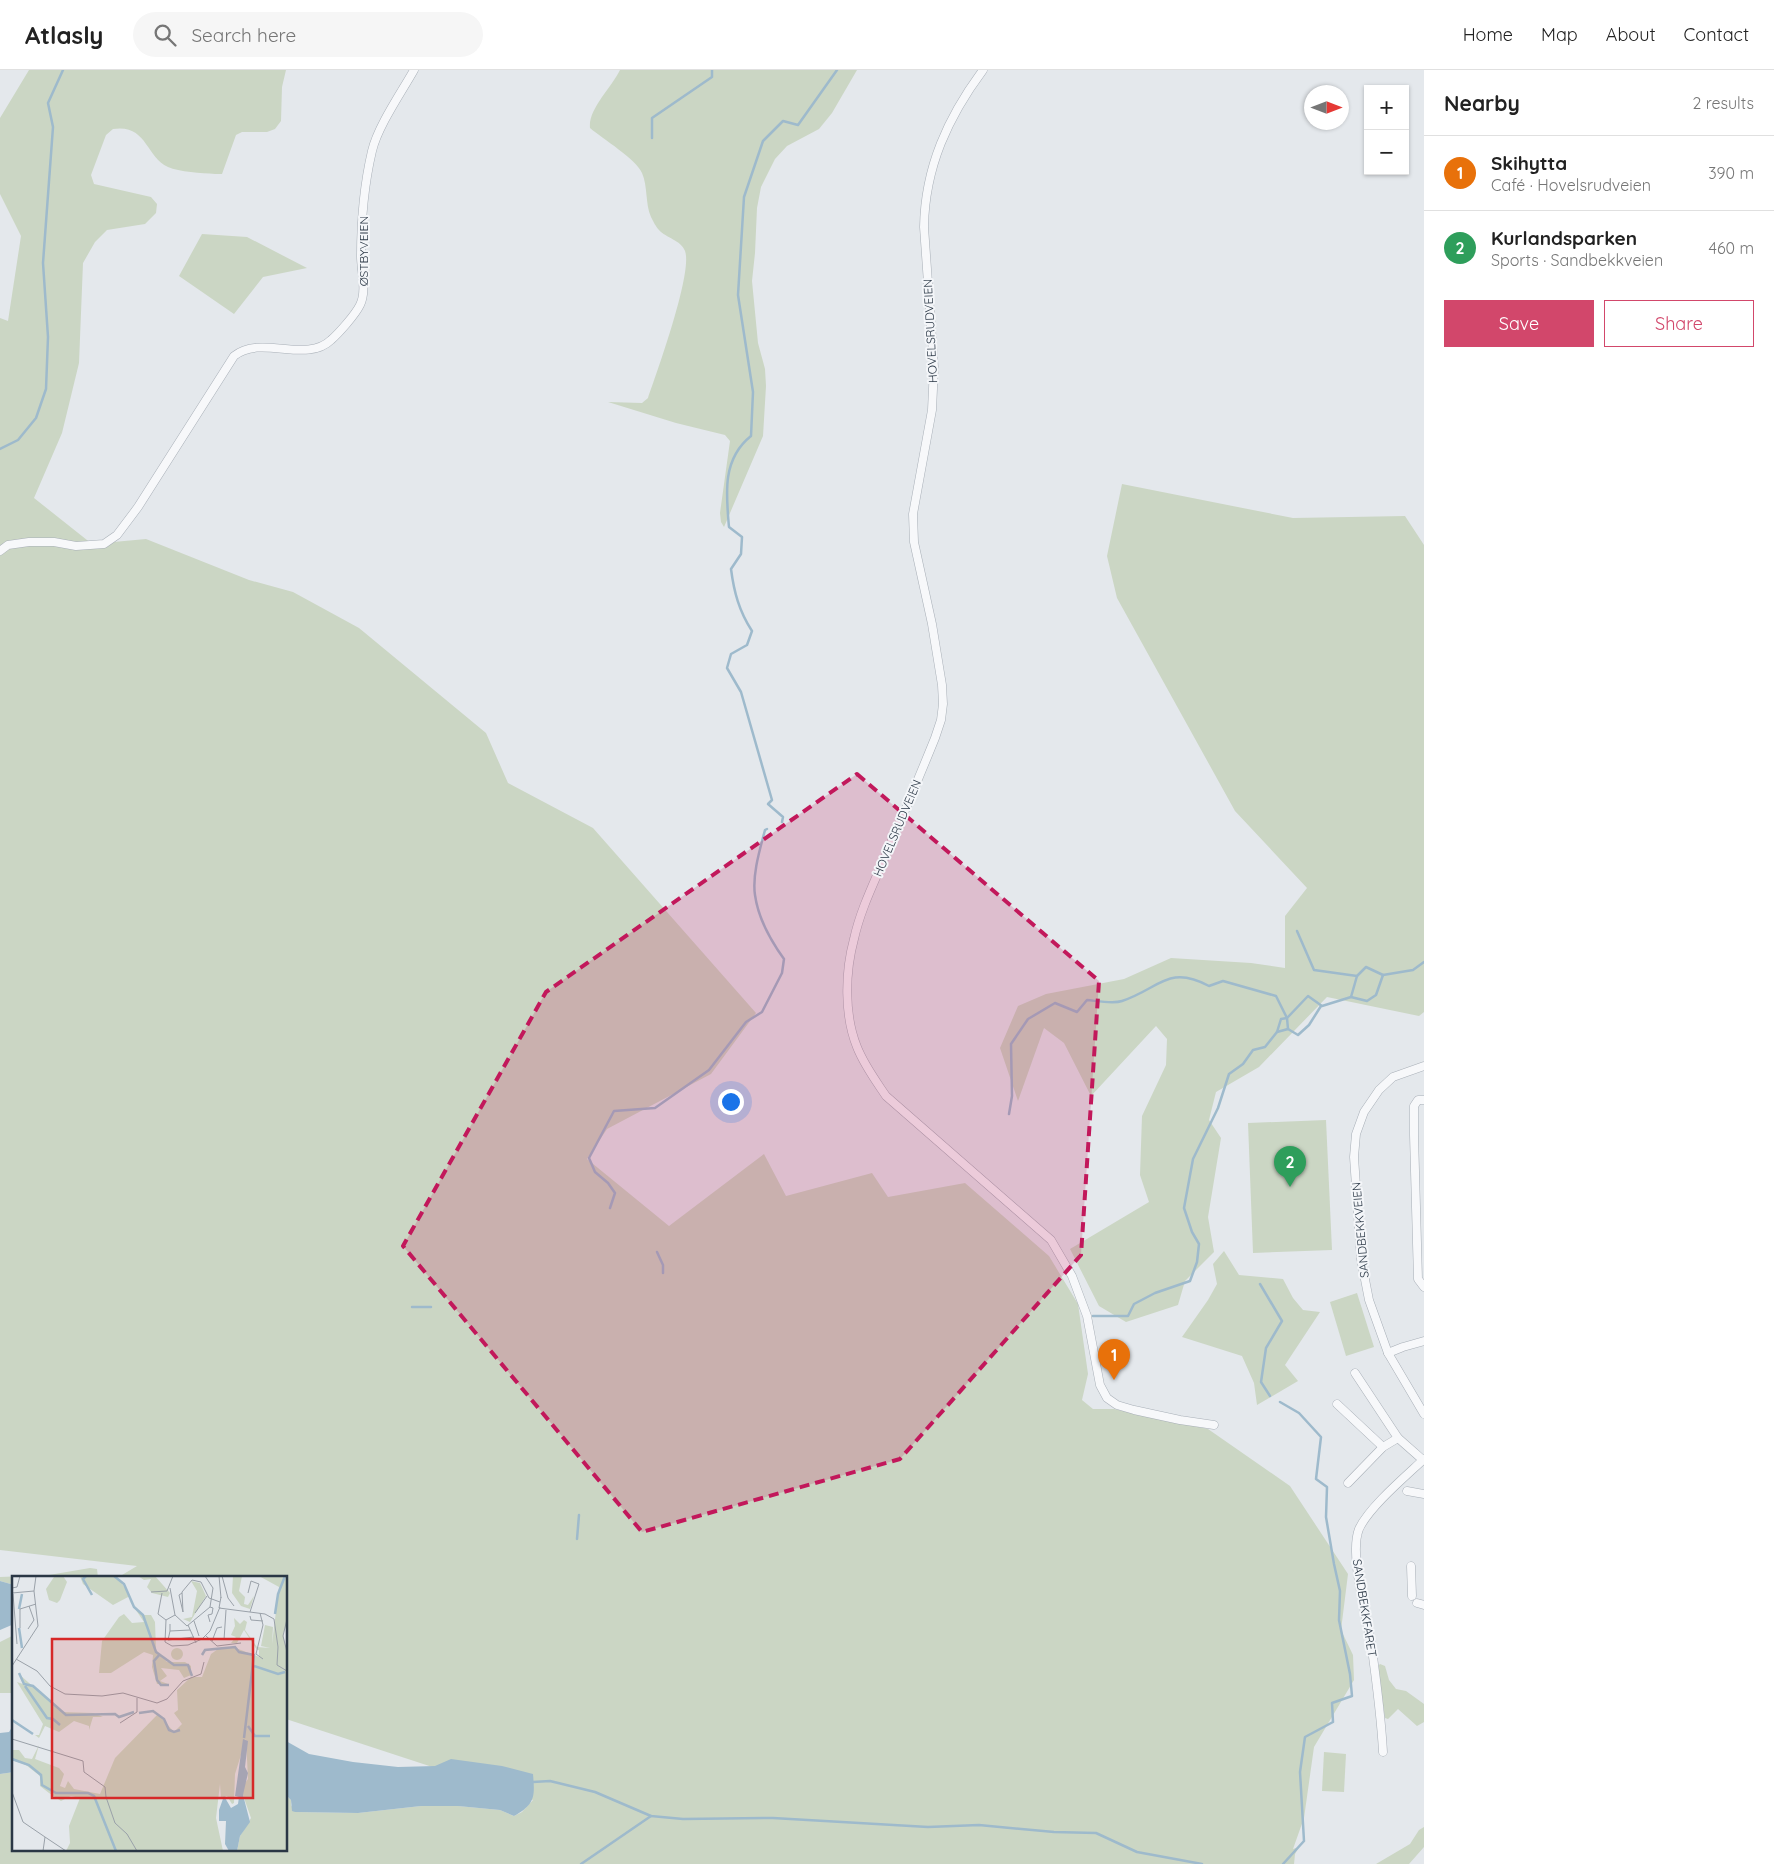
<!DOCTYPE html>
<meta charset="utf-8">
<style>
body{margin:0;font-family:Quicksand,sans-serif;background:#f6f6f6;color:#222}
.controls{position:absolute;right:15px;top:15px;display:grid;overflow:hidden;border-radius:0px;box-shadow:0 1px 4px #0004}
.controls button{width:45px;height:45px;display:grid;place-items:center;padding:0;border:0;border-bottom:1px solid #e0e0e0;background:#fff;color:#222;font:25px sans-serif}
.compass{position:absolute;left:1304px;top:15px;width:45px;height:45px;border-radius:50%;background:#fff;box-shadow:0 1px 4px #0004;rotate:90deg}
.you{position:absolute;left:730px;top:1031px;width:18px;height:18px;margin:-12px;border:4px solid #fff;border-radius:50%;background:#1a73e8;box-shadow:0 0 0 8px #1a73e833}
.badge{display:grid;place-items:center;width:32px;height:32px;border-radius:50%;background:#d2476b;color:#fff;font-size:16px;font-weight:700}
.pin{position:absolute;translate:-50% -41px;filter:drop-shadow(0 1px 2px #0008)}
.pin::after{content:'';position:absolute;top:26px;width:18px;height:15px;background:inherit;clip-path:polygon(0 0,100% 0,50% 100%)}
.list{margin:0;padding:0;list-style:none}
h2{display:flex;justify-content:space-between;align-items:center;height:65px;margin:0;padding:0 20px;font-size:21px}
h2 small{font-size:16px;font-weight:400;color:#767676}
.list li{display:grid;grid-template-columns:32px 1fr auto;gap:15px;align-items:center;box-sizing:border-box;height:75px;padding:0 20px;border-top:1px solid #e0e0e0}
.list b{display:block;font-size:19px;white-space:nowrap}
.list p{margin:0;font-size:16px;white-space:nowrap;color:#767676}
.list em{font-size:16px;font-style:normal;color:#767676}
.actions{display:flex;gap:10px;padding:15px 20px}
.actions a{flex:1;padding:11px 0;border:1px solid #d2476b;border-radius:0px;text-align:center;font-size:18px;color:#d2476b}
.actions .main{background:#d2476b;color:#fff}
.icon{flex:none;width:28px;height:28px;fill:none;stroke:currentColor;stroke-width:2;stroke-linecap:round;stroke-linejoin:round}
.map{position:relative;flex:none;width:1424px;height:1794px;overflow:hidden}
header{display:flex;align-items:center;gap:30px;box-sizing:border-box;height:70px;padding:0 25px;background:#fff;border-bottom:1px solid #e0e0e0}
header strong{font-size:24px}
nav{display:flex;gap:28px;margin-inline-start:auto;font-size:18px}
.search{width:350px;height:45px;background:#f6f6f6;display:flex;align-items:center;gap:12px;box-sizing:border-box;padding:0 18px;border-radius:28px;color:#767676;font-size:19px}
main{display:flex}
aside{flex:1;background:#fff}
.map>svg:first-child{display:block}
</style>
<header>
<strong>Atlasly</strong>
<div class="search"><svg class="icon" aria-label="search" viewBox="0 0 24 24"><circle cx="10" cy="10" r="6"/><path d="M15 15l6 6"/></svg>Search here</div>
<nav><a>Home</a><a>Map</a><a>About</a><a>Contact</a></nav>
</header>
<main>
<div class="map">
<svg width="1424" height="1794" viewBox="0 0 1424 1794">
<rect width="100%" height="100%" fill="#e4e8ec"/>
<g fill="#cbd6c4">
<path d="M29 0H286L282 17 281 51 275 59 267 62H242L236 65 222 104H215C202 103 179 102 168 97 145 86 147 54 113 59L106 65 91 105 94 114 151 127 157 134 156 143 145 154 107 160 95 172 83 193 79 293 62 363 34 428 92 474 146 469 249 510 293 522 359 558 486 663 508 713 593 758 756 943 711 1004 607 1059 587 1089 669 1156 764 1084 786 1126 872 1103 888 1127 965 1113 1049 1186 1078 1234 1088 1304 1082 1330 1093 1339H1114L1208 1359 1290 1416 1348 1504 1341 1560 1353 1585 1354 1610 1314 1677 1304 1748 1293 1779 1299 1777 1295 1784 1294 1794H0V1704L14 1702V1780H286V1725L291 1730V1735L295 1742 358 1743 421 1736H458L500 1740 514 1746 522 1742 533 1730 286 1649V1508H117L137 1496 0 1480V248L8 251 21 166 0 124V48Z"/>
<path d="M620 0H857L832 43 819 59 787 76 775 89 761 117 757 138 755 183 752 211 758 273 765 299 766 316 763 366 724 457 721 452 720 443 730 371 725 365 676 353 608 332 642 333 648 328C657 302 693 202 685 181 681 170 666 168 659 160 656 157 653 151 651 147 645 133 648 117 642 103 636 89 603 69 590 58 588 39 612 17 620 0Z"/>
<polygon points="202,164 247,167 307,198 263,207 234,244 179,206"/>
<polygon points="1122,414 1293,448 1405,446 1424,475 1424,942 1419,946 1327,927 1259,997 1216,1022 1209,1050 1221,1068 1208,1147 1214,1182 1185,1211 1178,1235 1126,1252 1099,1236 1070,1179 1149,1132 1140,1105 1142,1046 1166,995 1167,969 1156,956 1091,1026 1064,973 1044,958 1018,1031 1000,978 1018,936 1046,924 1124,909 1171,888 1251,893 1285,898 1285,846 1307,818 1235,741 1117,528 1107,486"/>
<polygon points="1326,1050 1332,1180 1253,1183 1248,1053"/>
<polygon points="1224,1181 1239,1205 1283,1209 1293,1228 1303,1240 1320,1242 1285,1295 1298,1311 1257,1335 1254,1313 1242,1286 1182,1267 1208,1230 1217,1214 1213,1194"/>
<polygon points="1357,1223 1374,1277 1346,1286 1330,1232"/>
<polygon points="90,1498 97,1499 98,1508 14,1508 14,1515 0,1511 0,1507 49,1505"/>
<polygon points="14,1565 14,1623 0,1623 0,1572"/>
<polygon points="1380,1594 1385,1596 1389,1610 1396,1619 1406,1621 1424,1634 1424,1652 1417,1656 1398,1639 1388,1649 1385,1648 1377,1597"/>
<polygon points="1324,1682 1346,1684 1344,1722 1322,1721"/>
<polygon points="1424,1757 1424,1777 1409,1794 1376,1794 1410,1774 1419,1760"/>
</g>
<g fill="#9ebacc">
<polygon points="0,1511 14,1515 14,1554 0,1560"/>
<polygon points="14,1654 14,1702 0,1704 0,1663 9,1662"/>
<path d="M286 1671 309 1684 353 1692 398 1697 435 1696 451 1689 502 1696 533 1704C535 1727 535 1734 514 1746L500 1740 458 1736H421L358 1743 295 1742 292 1741 291 1730 286 1725Z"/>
</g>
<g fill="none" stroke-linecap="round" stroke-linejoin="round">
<g stroke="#9ebacc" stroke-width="2.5">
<polyline points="652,68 652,48 712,7 712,0"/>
<polyline points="0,379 18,370 36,348 46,319 48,267 43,193 53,57 48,33 63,0"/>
<path d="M782 752 783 747 768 734 772 730 741 622 727 598 731 584 747 575 752 561C739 541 734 522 731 499L741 484 742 467 729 457C726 424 722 389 751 366L753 322 738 225 744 127 763 71 783 51 798 55 837 0"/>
<polyline points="1297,861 1314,900 1357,906"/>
<polyline points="1351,927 1367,931 1376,925 1383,905"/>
<polyline points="1277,962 1288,959 1298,965 1309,955 1321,936"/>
<path d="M1009 1044 1012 1026 1011 974 1028 949 1055 933 1077 942 1087 930C1098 931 1113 934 1122 931 1159 919 1168 894 1209 916L1223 911 1276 926 1287 948 1288 959"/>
<path d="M610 1138 615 1123 608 1113 595 1102 589 1088 614 1041 655 1038 709 1000 746 952 762 942 782 903 784 889C771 871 758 847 755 825 752 805 760 779 765 760L767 759"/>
<polyline points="657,1182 663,1195 663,1203"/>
<polyline points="1260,1214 1282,1251 1266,1278 1261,1312 1270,1326"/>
<polyline points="412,1237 431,1237"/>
<polyline points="1093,1246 1128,1246 1134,1234 1155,1223 1190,1211 1197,1192 1199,1174 1192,1162 1184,1138 1193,1089 1218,1038 1229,1004 1243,994 1253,980 1265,977 1277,962 1281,949 1287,948 1308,926 1322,936 1351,927 1357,906 1366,897 1383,905 1413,900 1424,892"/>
<polyline points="1280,1332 1299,1343 1321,1367 1316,1409 1327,1417 1326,1447 1334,1494 1340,1521 1339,1550 1350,1604 1352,1626 1332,1633 1333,1652 1305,1667 1300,1702 1304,1771 1283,1794"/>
<polyline points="577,1469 579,1445"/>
<polyline points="533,1712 550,1711 595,1722 651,1746 683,1749 773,1748 928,1757 979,1755 1054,1762 1096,1763 1137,1782 1202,1794"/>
<polyline points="581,1794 651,1746"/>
</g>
<g stroke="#a8afb7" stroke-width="9">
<g id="street">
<path d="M983 0C948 47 925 97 924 157L934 297 932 340 913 444 914 472 932 554 942 615 943 634 941 650 935 668C920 705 905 741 889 777 877 807 861 837 854 869 845 902 844 945 857 977 864 995 876 1011 886 1026L1051 1170 1072 1206 1087 1246 1100 1315 1107 1328 1117 1335 1134 1340 1180 1350 1214 1355"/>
<path d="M0 481 8 475 29 472H54L76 476 104 474 117 465 138 437 234 286C261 264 306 294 331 270 339 263 355 245 360 235 367 221 361 201 361 186 361 151 364 115 372 81 378 56 401 23 414 0"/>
<polyline points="1424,996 1393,1007 1379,1020 1364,1042 1356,1064 1354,1087 1361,1189 1369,1230 1388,1283 1424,1344"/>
<polyline points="1424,1030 1418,1030 1414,1036 1414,1065 1418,1209 1424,1217"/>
<polyline points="1388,1283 1403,1277 1424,1271"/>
<polyline points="1355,1303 1398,1368"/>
<polyline points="1337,1334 1383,1377"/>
<polyline points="1348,1413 1383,1377 1398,1368 1423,1390"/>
<polyline points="1407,1421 1424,1424"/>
<polyline points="1411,1496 1412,1526"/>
<polyline points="1417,1533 1424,1535"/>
<path d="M1383 1682C1381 1645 1376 1608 1371 1572 1366 1544 1349 1484 1359 1459 1369 1437 1406 1406 1424 1389"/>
</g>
</g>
<use href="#street" stroke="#f7f8fa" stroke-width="8"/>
</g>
<path fill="#c2185b" fill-opacity="0.2" stroke="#c2185b" stroke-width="4" stroke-dasharray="10 6" stroke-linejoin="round" d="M857 704 1099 911 1081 1185 900 1389 642 1462 403 1176 546 922Z"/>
<g text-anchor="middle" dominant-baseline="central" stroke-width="4" stroke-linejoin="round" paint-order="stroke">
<g font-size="12" fill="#2a3745" stroke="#f4f6f9">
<text transform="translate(363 181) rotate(-90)">ØSTBYVEIEN</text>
<text transform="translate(930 261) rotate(-93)">HOVELSRUDVEIEN</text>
<text transform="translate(897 758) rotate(-67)">HOVELSRUDVEIEN</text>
<text transform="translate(1360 1160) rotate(-95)">SANDBEKKVEIEN</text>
<text transform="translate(1365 1538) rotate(81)">SANDBEKKFARET</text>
</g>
</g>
<g transform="translate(12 1506)">
<rect width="275" height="275" fill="#e4e8ec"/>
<path d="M51 0 55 6 48 24 45 27 37 24 34 13 42 1ZM68 0 101 1 107 3 118 20 101 29 71 8ZM126 0H143L158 17 156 21 140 17 135 11 139 3 132 4ZM221 0H230L227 15 233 21 232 28 236 29 242 20 238 33 229 30 220 17ZM247 0H275V48L271 58 275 78V275H225L228 260 239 242 231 219V210L236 203 234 163 223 198 222 227 220 228 215 220 209 223 208 208 204 242 211 275H54L58 267 57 250 68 222 59 220 49 225 37 217 28 210V200L14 189 0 184V174H7L13 182 20 183 27 169 23 183 47 192 52 198 48 210 53 212 56 205 62 213 88 218 103 182 146 138 162 156 170 148 162 137 166 134 165 114 179 101H190L199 78 209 71H221L247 81V74H245L232 54 225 67H219L224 61 219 59 223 50 222 42 228 48 232 44 235 46 233 54 245 71 258 72 249 70 253 49 261 51 260 68 267 11ZM179 5 188 7 194 20 178 46 171 43 180 41 185 15ZM117 24 131 39H139L143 46 144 74 155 86H173L179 90V99L172 102 167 94 149 92 155 100 148 105 156 108H145L140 91 141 79 132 76 99 97H87L90 65 107 41 112 38 120 47 132 46ZM159 78a6 6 0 1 1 12 0a6 6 0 1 1-12 0ZM8 99 50 136 81 137 91 141H81L77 154V150L62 145 47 156 33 150 27 162 23 159H27L31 148 5 106 11 108Z" fill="#cbd6c4"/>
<path d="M231 163 236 165 233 191 236 197 231 219 238 246 228 260 225 275H217L213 268 214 245H207V234L212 220 219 232 226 228 227 221 223 220Z" fill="#9ebacc"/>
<path fill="none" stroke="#9ebacc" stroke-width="2.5" d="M74 0 71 3 80 19M102 0 112 8 122 31 131 39 144 76 162 89H176L180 100M7 33 10 18M263 38 266 18 273 0M7 52 10 72M148 78 142 85 145 104 149 109H157M190 79 193 74 223 71 227 76 242 79 232 162M242 90 266 98 273 96M7 97 12 108 21 110 54 139 103 138 107 141 122 136M13 110 35 142 41 143 48 149M127 137 141 135 152 143 157 154 162 156 168 154M0 144 21 158M236 150 243 160H258M0 183 17 189 29 199 30 209 44 217H76L82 220 104 275"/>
<path fill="none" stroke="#9aa1a9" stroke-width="1" d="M207 0 209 22M210 0 216 22 222 30M0 12 5 11 8 0M22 15 24 0M139 16 155 15 161 0M0 17 22 15M150 17 146 38 154 44M170 17 167 19 171 36 170 16 180 4 189 6 197 22 208 26M236 17 239 5 247 8 238 36M1 18 5 68M209 21 207 32 253 38 262 43 266 71 265 89 275 95M183 37 195 20M248 37 251 49 244 78 251 83M163 39 175 50 198 31 201 12 193 0M238 40 239 44 251 45M275 43 271 60 275 76M154 44 153 66 160 70 176 69 190 63 198 55 208 31M154 44 163 39 158 12M182 45 187 60M198 46 196 39 200 38 201 32 198 31M158 48V55L178 54M176 49 184 67M8 52V33L24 28M16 53 22 44 17 30M158 55 156 64 182 61M194 60 205 70 229 67M212 64 214 34M200 65 205 52 210 51M4 83 25 95 38 110 53 118 90 120 111 117 145 127 155 123 171 105 189 98 192 86M0 90 26 50 22 15M108 147 125 136V122M0 163 71 185 72 196 93 211 94 221 103 247 115 258 125 275M0 216 11 246 33 261 31 275M33 261 54 275"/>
<path fill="#d62828" fill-opacity="0.15" stroke="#d62828" stroke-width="2.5" d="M40 63H241V222H40Z"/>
<rect width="275" height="275" fill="none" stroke="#2a3745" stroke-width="2.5"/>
</g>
</svg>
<div class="controls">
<button>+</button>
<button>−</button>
</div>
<svg class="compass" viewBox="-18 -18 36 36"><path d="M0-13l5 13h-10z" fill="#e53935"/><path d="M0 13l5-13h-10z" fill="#767676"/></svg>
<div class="you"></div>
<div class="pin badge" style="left:1114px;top:1310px;background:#e8710a">1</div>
<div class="pin badge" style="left:1290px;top:1117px;background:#2e9e5b">2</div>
</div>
<aside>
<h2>Nearby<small>2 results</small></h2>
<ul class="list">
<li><span class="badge" style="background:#e8710a">1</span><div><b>Skihytta</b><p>Café · Hovelsrudveien</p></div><em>390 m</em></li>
<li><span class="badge" style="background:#2e9e5b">2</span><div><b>Kurlandsparken</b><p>Sports · Sandbekkveien</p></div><em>460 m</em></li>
</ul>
<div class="actions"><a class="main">Save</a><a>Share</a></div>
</aside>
</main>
